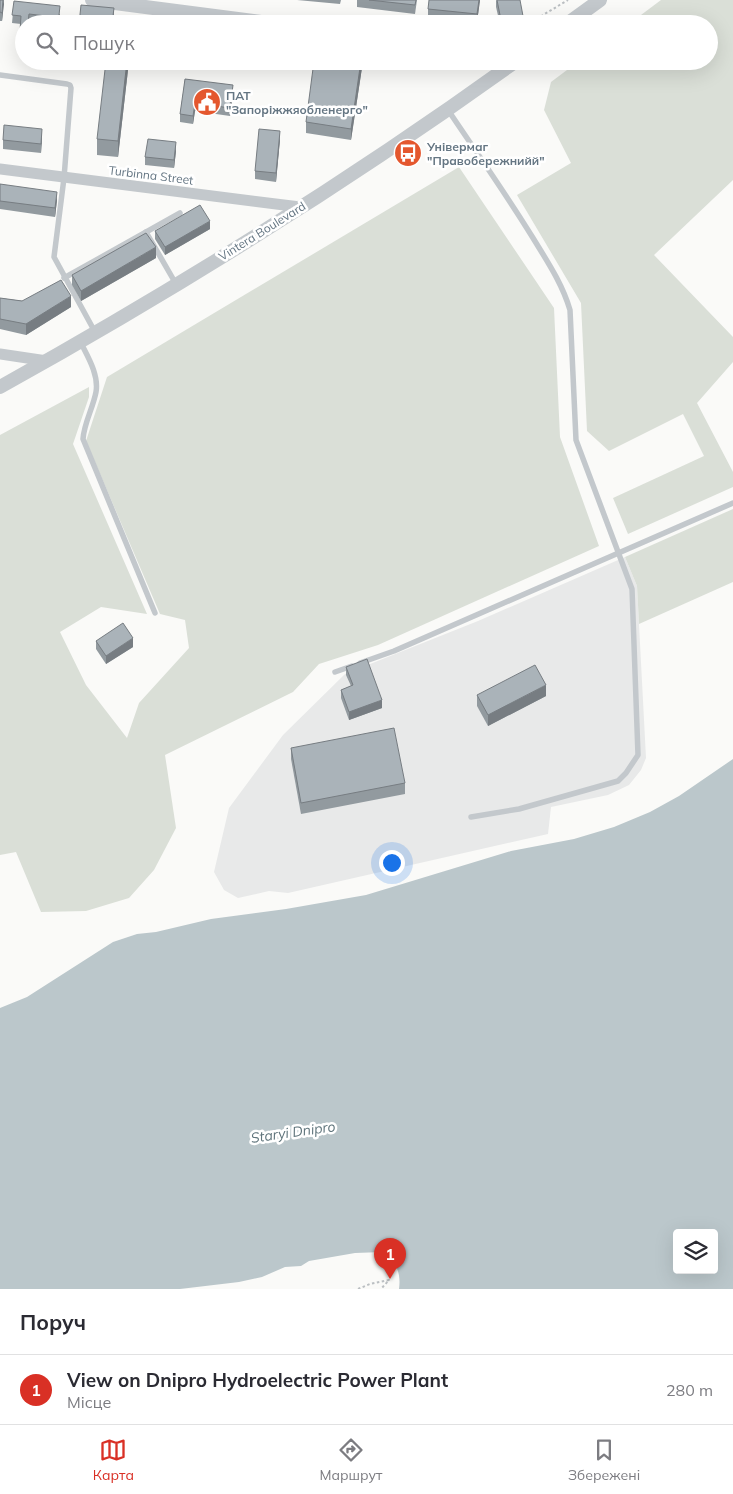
<!DOCTYPE html>
<html lang="uk">
<meta charset="utf-8">
<style>
body{margin:0;font-family:Mulish,sans-serif;background:#f7f7f7;color:#2b2b33}
.controls{position:absolute;right:15px;bottom:15px;display:grid;overflow:hidden;border-radius:5px;box-shadow:0 5px 20px #0002}
.controls button{width:45px;height:45px;display:grid;place-items:center;padding:0;border:0;border-bottom:1px solid #e1e1e2;background:#fff;color:#2b2b33;font:25px sans-serif}
.you{position:absolute;left:391px;top:862px;width:18px;height:18px;margin:-12px;border:4px solid #fff;border-radius:50%;background:#1a73e8;box-shadow:0 0 0 8px #1a73e833}
.badge{display:grid;place-items:center;width:32px;height:32px;border-radius:50%;background:#d93025;color:#fff;font-size:16px;font-weight:700}
.pin{position:absolute;translate:-50% -41px;filter:drop-shadow(0 1px 2px #0008)}
.pin::after{content:'';position:absolute;top:26px;width:18px;height:15px;background:inherit;clip-path:polygon(0 0,100% 0,50% 100%)}
.list{margin:0;padding:0;list-style:none}
h2{display:flex;justify-content:space-between;align-items:center;height:65px;margin:0;padding:0 20px;font-size:21px}
h2 small{font-size:16px;font-weight:400;color:#7c7c81}
.list li{display:grid;grid-template-columns:32px 1fr auto;gap:15px;align-items:center;box-sizing:border-box;height:70px;padding:0 20px;border-top:1px solid #e1e1e2}
.list b{display:block;font-size:19px;white-space:nowrap}
.list p{margin:0;font-size:16px;white-space:nowrap;color:#7c7c81}
.list em{font-size:16px;font-style:normal;color:#7c7c81}
.icon{flex:none;width:28px;height:28px;fill:none;stroke:currentColor;stroke-width:2;stroke-linecap:round;stroke-linejoin:round}
.map{position:relative;flex:none;width:733px;height:1289px;overflow:hidden}
.search{position:absolute;background:#fff;box-shadow:0 5px 20px #0002;left:15px;right:15px;top:15px;height:55px;display:flex;align-items:center;gap:12px;box-sizing:border-box;padding:0 18px;border-radius:28px;color:#7c7c81;font-size:19px}
.sheet{height:135px;background:#fff}
nav{display:flex;justify-content:space-around;align-items:center;box-sizing:border-box;height:70px;border-top:1px solid #e1e1e2;background:#fff;font-size:14px;color:#7c7c81}
nav a{display:grid;justify-items:center;gap:2px}
nav .on{color:#d93025}
.map>svg:first-child{display:block}
</style>
<div class="map">
<svg width="733" height="1289" viewBox="0 0 733 1289">
<rect width="100%" height="100%" fill="#fafaf8"/>
<polygon fill="#e8e9e9" points="625,557 637,586 646,758 641,770 629,785 608,795 551,807 548,834 288,893 269,891 238,898 224,890 214,872 229,808 283,735 345,674 478,621"/>
<g fill="#dadfd7">
<polygon points="661,0 733,0 733,180 654,255 733,337 733,362 697,403 733,472 733,487 628,534 613,498 704,456 683,414 609,451 587,431 581,303 517,195 571,163 544,110 551,82 579,61 709,61 709,24 629,24"/>
<polygon points="459,167 554,308 560,437 599,546 378,645 319,664 293,692 165,755 176,828 154,870 129,898 86,911 41,912 16,852 0,855 0,435 89,387 89,397 73,444 147,614 101,607 60,632 86,685 127,738 139,703 189,648 185,620 160,614 86,441 107,377"/>
<polygon points="733,509 733,582 639,624 637,586 625,557"/>
</g>
<path fill="#bbc7cb" fill-rule="evenodd" d="M733 759V1289H399C401 1275 397 1265 389 1254L383 1252 355 1253 309 1261 301 1266 285 1267 262 1277 239 1282 180 1289H0V1008L27 997 113 942 137 934 156 932 211 919 286 909 366 895 511 851 574 839 614 827 650 812 679 796ZM677 1233H714V1270H677Z"/>
<g fill="none" stroke-linecap="round" stroke-linejoin="round">
<g stroke="#bbbfc2" stroke-width="2" stroke-dasharray="2.5 2.5" stroke-linecap="butt">
<polyline points="528,24 568,0"/>
<polyline points="358,1289 370,1284 389,1280 381,1289"/>
</g>
<g stroke="#c3c8cc" stroke-width="5.5">
<polyline points="0,75 67,84 70,85 71,88 64,178 54,257 95,332"/>
<path d="M448 110C477 153 506 194 533 238 547 261 562 283 570 310L576 440 632 589 638 755 626 773 618 781 519 809 471 817"/>
<polyline points="146,232 176,284"/>
<polyline points="64,278 180,213"/>
<path d="M81 343C88 357 99 375 96 392 93 408 84 423 83 439L155 613"/>
<polyline points="360,663 394,651 733,503"/>
<polyline points="335,672 352,666"/>
</g>
<g stroke="#c3c8cc" stroke-width="11">
<polyline points="0,169 300,207"/>
<polyline points="0,354 47,361"/>
</g>
<g stroke="#c3c8cc" stroke-width="14">
<polyline points="92,0 276,24"/>
<polyline points="567,24 600,0"/>
<path d="M0 387C178 288 351 180 516 61"/>
</g>
</g>
<g fill="#929a9f">
<polygon points="0,0 4,0 2,21 0,21"/>
<polygon points="297,0 341,0 340,4"/>
<polygon points="357,0 417,0 415,14 357,7"/>
<polygon points="480,0 477,22 428,17 428,9"/>
<polygon points="496,0 523,16 523,24 500,24 496,7"/>
<polygon points="14,1 60,14 59,24 42,24 29,23 29,24 24,24 24,40 20,40 21,24 12,23"/>
<polygon points="129,61 118,157 97,155 97,139"/>
<polygon points="363,61 351,140 306,133 306,122"/>
<polygon points="185,79 233,94 230,116 195,111 193,124 180,122 180,114"/>
<polygon points="42,138 41,153 3,149 3,140"/>
<polygon points="280,139 276,182 255,179 255,171"/>
<polygon points="176,151 174,168 145,165 145,157"/>
<polygon points="0,184 57,200 55,217 0,209"/>
<polygon points="210,229 165,255 155,239 155,231"/>
<polygon points="156,258 81,301 72,285 72,275"/>
<polygon points="0,298 71,307 26,335 0,329"/>
<polygon points="96,641 133,647 106,664 96,649"/>
<polygon points="346,667 382,708 349,720 341,698 341,690 351,686 346,675"/>
<polygon points="477,695 546,696 488,726 477,706"/>
<polygon points="291,748 405,783 405,794 301,814 291,759"/>
</g>
<g fill="#777d82">
<polygon points="3,0 4,4 2,21 2,13"/>
<polygon points="479,0 480,0 477,22 477,14"/>
<polygon points="114,8 114,24 112,24"/>
<polygon points="127,61 129,61 118,157 118,141"/>
<polygon points="361,61 363,61 351,140 351,129"/>
<polygon points="233,85 233,94 230,116 230,108"/>
<polygon points="195,103 195,111 193,124 193,116"/>
<polygon points="42,129 42,138 41,153 41,144"/>
<polygon points="280,131 280,139 276,182 276,173"/>
<polygon points="176,142 176,151 174,168 174,160"/>
<polygon points="57,192 57,200 55,217 55,208"/>
<polygon points="210,221 210,229 165,255 165,247"/>
<polygon points="156,247 156,258 81,301 81,291"/>
<polygon points="71,296 71,307 26,335 26,324"/>
<polygon points="133,638 133,647 106,664 106,656"/>
<polygon points="546,685 546,696 488,726 488,715"/>
<polygon points="382,700 382,708 349,720 349,712"/>
</g>
<g fill="#aab3b9" stroke="#777d82">
<polygon points="0,0 3,0 2,13 0,12"/>
<polygon points="369,0 416,0 415,5"/>
<polygon points="429,0 479,0 477,14 428,9"/>
<polygon points="497,0 520,0 523,16 501,20"/>
<polygon points="14,1 60,6 58,24 45,24 46,16 29,14 28,24 24,24 24,32 20,31 21,16 12,15"/>
<polygon points="81,5 114,8 112,24 79,24"/>
<polygon points="106,61 127,61 118,141 97,139"/>
<polygon points="314,61 361,61 351,129 306,122"/>
<polygon points="185,79 233,85 230,108 195,103 193,116 180,114"/>
<polygon points="4,125 42,129 41,144 3,140"/>
<polygon points="259,129 280,131 276,173 255,171"/>
<polygon points="148,139 176,142 174,160 145,157"/>
<polygon points="0,184 57,192 55,208 0,201"/>
<polygon points="200,205 210,221 165,247 155,231"/>
<polygon points="146,233 156,247 81,291 72,275"/>
<polygon points="61,280 71,296 26,324 0,319 0,298 22,301"/>
<polygon points="123,623 133,638 106,656 96,641"/>
<polygon points="367,659 382,700 349,712 341,690 353,685 346,667"/>
<polygon points="535,665 546,685 488,715 477,695"/>
<polygon points="394,728 405,783 301,803 291,748"/>
</g>
<defs>
<g id="civic-disc" transform="scale(1.4375)"><circle r="9.5" fill="#e4572e" stroke="#fff"/><path d="M-.6-6.5H3V-4.5H.6V-3L4-1V1h2V6H-6V1h2V-1L-.6-3ZM-1.2 2.5V6h2.4V2.5Z" fill="#fff"/></g>
<g id="bus-disc" transform="scale(1.4375)"><circle r="9.5" fill="#e4572e" stroke="#fff"/><path d="M-5-6H5V4H4V6H2V4H-2V6H-4V4H-5ZM-3.5-4V0h7V-4ZM-3.5 1.2v1.5H-2V1.2ZM2 1.2v1.5H3.5V1.2Z" fill="#fff"/></g>
</defs>
<g fill-rule="evenodd">
<use href="#civic-disc" x="207" y="102"/>
<use href="#bus-disc" x="408" y="153"/>
</g>
<g text-anchor="middle" dominant-baseline="central" stroke-width="5" stroke-linejoin="round" paint-order="stroke">
<g font-size="12" font-weight="bold" fill="#657683" stroke="#fff" text-anchor="start">
<text x="226" y="95">ПАТ<tspan x="226" dy="14">"Запоріжжяобленерго"</tspan></text>
<text x="427" y="146">Універмаг<tspan x="427" dy="14">"Правобережнийй"</tspan></text>
</g>
<g font-size="12" fill="#657683" stroke="#fff">
<text transform="translate(151 175) rotate(7)">Turbinna Street</text>
<text transform="translate(262 231) rotate(-32)">Vintera Boulevard</text>
</g>
<g font-size="14" font-style="italic" fill="#60757c" stroke="#fff">
<text transform="translate(293 1132) rotate(-8)">Staryi Dnipro</text>
</g>
</g>
</svg>
<div class="controls">
<button><svg class="icon" aria-label="layers" viewBox="0 0 24 24"><path d="M12 4l9 5-9 5-9-5zM3 14l9 5 9-5"/></svg></button>
</div>
<div class="you"></div>
<div class="pin badge" style="left:390px;top:1279px">1</div>
<div class="search"><svg class="icon" aria-label="search" viewBox="0 0 24 24"><circle cx="10" cy="10" r="6"/><path d="M15 15l6 6"/></svg>Пошук</div>
</div>
<section class="sheet">
<h2>Поруч<small></small></h2>
<ul class="list">
<li><span class="badge">1</span><div><b>View on Dnipro Hydroelectric Power Plant</b><p>Місце</p></div><em>280 m</em></li>
</ul>
</section>
<nav>
<a class="on"><svg class="icon" aria-label="map" viewBox="0 0 24 24"><path d="M3 6l6-2 6 2 6-2v14l-6 2-6-2-6 2zM9 4v14M15 6v14"/></svg>Карта</a>
<a><svg class="icon" aria-label="directions" viewBox="0 0 24 24"><path d="M12 3l9 9-9 9-9-9zM9 14v-3h6M13 9l2 2-2 2"/></svg>Маршрут</a>
<a><svg class="icon" aria-label="saved" viewBox="0 0 24 24"><path d="M7 4h10v16l-5-4-5 4z"/></svg>Збережені</a>
</nav>
